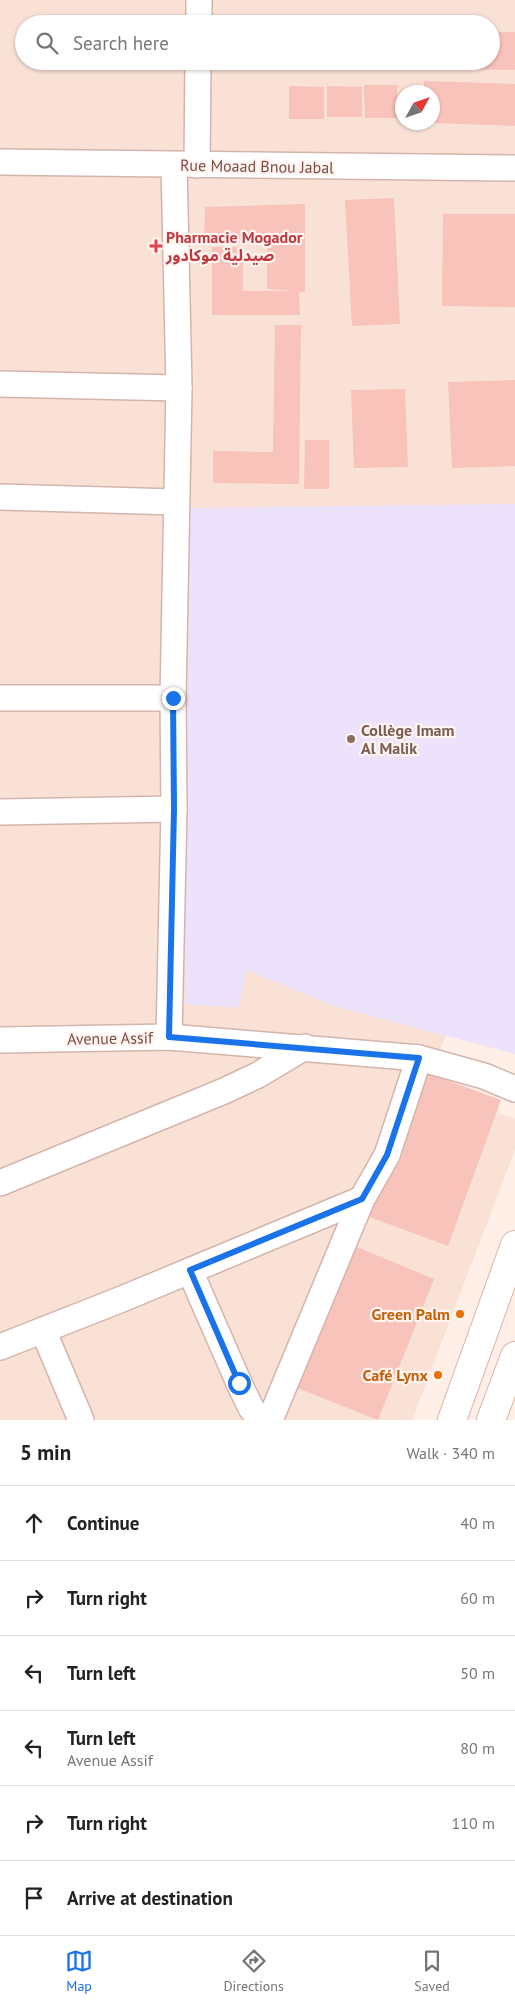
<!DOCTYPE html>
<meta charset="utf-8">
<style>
body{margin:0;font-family:"PT Sans","Noto Sans Arabic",sans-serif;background:#f2f2f2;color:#222}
.compass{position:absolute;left:395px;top:85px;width:45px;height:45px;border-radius:50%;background:#fff;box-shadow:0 1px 4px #0004;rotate:50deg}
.stop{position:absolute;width:15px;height:15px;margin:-11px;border:4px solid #1a73e8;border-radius:50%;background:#fff}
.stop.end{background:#1a73e8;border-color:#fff;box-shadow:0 1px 5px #0008}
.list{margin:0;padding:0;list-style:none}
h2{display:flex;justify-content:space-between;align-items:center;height:65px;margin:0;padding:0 20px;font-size:21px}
h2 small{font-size:16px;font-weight:400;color:#767676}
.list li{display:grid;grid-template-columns:32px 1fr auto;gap:15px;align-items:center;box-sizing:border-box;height:75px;padding:0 20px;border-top:1px solid #e0e0e0}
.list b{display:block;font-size:19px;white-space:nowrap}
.list p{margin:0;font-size:16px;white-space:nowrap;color:#767676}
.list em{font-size:16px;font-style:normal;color:#767676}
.icon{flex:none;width:28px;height:28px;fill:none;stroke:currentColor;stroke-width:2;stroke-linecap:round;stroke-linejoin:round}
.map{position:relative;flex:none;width:515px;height:1420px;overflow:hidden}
.search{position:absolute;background:#fff;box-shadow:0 1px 4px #0004;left:15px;right:15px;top:15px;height:55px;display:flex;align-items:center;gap:12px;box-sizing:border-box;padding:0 18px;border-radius:28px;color:#767676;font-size:19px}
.sheet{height:515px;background:#fff}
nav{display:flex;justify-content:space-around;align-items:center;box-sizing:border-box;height:70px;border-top:1px solid #e0e0e0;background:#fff;font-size:14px;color:#767676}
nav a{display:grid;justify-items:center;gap:2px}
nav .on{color:#1a73e8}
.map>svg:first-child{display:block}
</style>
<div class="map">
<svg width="515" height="1420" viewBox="0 0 515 1420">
<rect width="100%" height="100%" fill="#ffefe6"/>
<path fill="#f9e1d6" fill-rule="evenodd" d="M0 0H515V848L427 1086 515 1119V1150L412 1420H0ZM24 24H491V61H24ZM402 92H432V122H402Z"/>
<polygon fill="#ece2fb" points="515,504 515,1054 334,1006 247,970 238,1008 185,1004 190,508"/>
<g fill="#f7c3ba">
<rect x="407" y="15" width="14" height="9"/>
<polygon points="491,32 515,32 515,70 456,69 456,61 491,61"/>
<polygon points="424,81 515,84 515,126 432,123 432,92 424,92"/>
<polygon points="364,85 397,85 397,118 365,118"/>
<polygon points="289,86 324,87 324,119 289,119"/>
<polygon points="327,86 362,87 362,117 327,117"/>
<polygon points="394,198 400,324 352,326 345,200"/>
<polygon points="305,204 305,292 299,292 300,315 212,315 212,247 243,247 243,291 295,291 267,289 267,238 204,242 205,207"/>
<polygon points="443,214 515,214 515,307 442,306"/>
<polygon points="275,325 301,325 299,484 213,483 213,451 273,452"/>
<polygon points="515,380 515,466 452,468 448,382"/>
<polygon points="405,389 408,467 354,468 351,390"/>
<polygon points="305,440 329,440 329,489 304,489"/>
<polygon points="419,1070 501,1100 448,1246 367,1216"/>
<polygon points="352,1245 434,1279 378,1420 295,1387"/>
</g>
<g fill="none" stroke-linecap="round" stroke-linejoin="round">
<g stroke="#d5b4ad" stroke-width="28">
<g id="minor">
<polyline points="199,24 199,0"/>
<polyline points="0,162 515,168"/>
<polyline points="197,165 198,61"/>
<polyline points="0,384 179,388"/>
<polyline points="0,497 176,502"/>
<polyline points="0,698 173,698"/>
<polyline points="0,812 174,809"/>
<polyline points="169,1037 174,809 173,698 179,388 174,165"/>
<polyline points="0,1040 169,1037 419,1058 484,1076 515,1089"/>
<polyline points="0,1183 224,1091 258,1075 305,1047"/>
<polyline points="190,1271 239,1383 251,1408 261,1420"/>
<polyline points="43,1330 81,1420"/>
<polyline points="0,1347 122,1299 362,1199"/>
<polyline points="270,1420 362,1199 387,1155 419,1058"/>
</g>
</g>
<g stroke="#dbb4ac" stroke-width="30">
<g id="secondary">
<polyline points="452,1420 515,1245"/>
<polyline points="491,1420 515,1356"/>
</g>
</g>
<use href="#minor" stroke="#fff" stroke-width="25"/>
<use href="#secondary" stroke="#fff" stroke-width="28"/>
</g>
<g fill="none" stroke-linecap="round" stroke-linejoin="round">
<polyline stroke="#1a73e8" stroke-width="6" points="173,698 174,809 169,1037 419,1058 387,1155 362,1199 190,1270 239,1383"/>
</g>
<path fill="#e0444e" stroke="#fff4ef" stroke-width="2" d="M153.5 238.5h5v5h5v5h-5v5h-5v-5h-5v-5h5z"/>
<circle fill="#8d6e63" stroke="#fff4ef" stroke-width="2" cx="351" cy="739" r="5"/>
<g fill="#e8710a" stroke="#fff4ef" stroke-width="2">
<circle cx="460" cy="1314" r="5"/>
<circle cx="438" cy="1375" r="5"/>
</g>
<g text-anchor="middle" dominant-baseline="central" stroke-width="4.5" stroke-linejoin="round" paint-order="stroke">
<g font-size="16" fill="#7c4c47" stroke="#fff4ef">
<text transform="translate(257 166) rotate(1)">Rue Moaad Bnou Jabal</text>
<text transform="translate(110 1038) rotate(-1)">Avenue Assif</text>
</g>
<g font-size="16" font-weight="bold" fill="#be3a42" stroke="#fff4ef" text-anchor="start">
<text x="166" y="237">Pharmacie Mogador<tspan x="166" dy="18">صيدلية موكادور</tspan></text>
</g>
<g font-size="16" font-weight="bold" fill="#785e54" stroke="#fff4ef" text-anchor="start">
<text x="361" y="730">Collège Imam<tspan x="361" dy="18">Al Malik</tspan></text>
</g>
<g font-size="16" font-weight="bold" fill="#c56008" stroke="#fff4ef" text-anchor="end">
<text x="450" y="1314">Green Palm</text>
<text x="428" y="1375">Café Lynx</text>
</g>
</g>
</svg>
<svg class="compass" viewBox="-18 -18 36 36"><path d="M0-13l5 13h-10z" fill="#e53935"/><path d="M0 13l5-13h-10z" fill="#767676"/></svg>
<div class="stop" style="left:239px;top:1383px"></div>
<div class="stop end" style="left:173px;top:698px"></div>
<div class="search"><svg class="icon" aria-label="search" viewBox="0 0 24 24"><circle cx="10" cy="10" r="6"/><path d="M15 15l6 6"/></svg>Search here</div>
</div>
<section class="sheet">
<h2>5 min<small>Walk · 340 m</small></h2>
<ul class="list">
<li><svg class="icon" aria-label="ahead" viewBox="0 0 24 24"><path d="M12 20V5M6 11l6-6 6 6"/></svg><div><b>Continue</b></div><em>40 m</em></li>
<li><svg class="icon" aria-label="right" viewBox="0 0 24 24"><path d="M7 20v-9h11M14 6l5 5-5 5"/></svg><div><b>Turn right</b></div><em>60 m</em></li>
<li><svg class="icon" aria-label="left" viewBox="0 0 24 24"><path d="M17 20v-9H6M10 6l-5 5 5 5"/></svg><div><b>Turn left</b></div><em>50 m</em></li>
<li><svg class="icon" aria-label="left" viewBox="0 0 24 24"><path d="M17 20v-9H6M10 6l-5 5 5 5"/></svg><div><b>Turn left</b><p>Avenue Assif</p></div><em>80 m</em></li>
<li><svg class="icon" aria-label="right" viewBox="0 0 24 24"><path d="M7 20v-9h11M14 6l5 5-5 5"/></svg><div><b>Turn right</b></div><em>110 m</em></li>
<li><svg class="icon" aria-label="arrive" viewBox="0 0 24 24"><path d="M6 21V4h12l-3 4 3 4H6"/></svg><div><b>Arrive at destination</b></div></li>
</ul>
</section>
<nav>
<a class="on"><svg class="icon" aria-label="map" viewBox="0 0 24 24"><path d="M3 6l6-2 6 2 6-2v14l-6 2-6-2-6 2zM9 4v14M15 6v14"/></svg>Map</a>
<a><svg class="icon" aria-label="directions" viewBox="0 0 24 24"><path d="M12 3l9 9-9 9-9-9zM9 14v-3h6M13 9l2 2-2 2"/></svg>Directions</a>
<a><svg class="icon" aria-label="saved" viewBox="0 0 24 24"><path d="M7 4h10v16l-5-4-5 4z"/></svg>Saved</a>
</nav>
